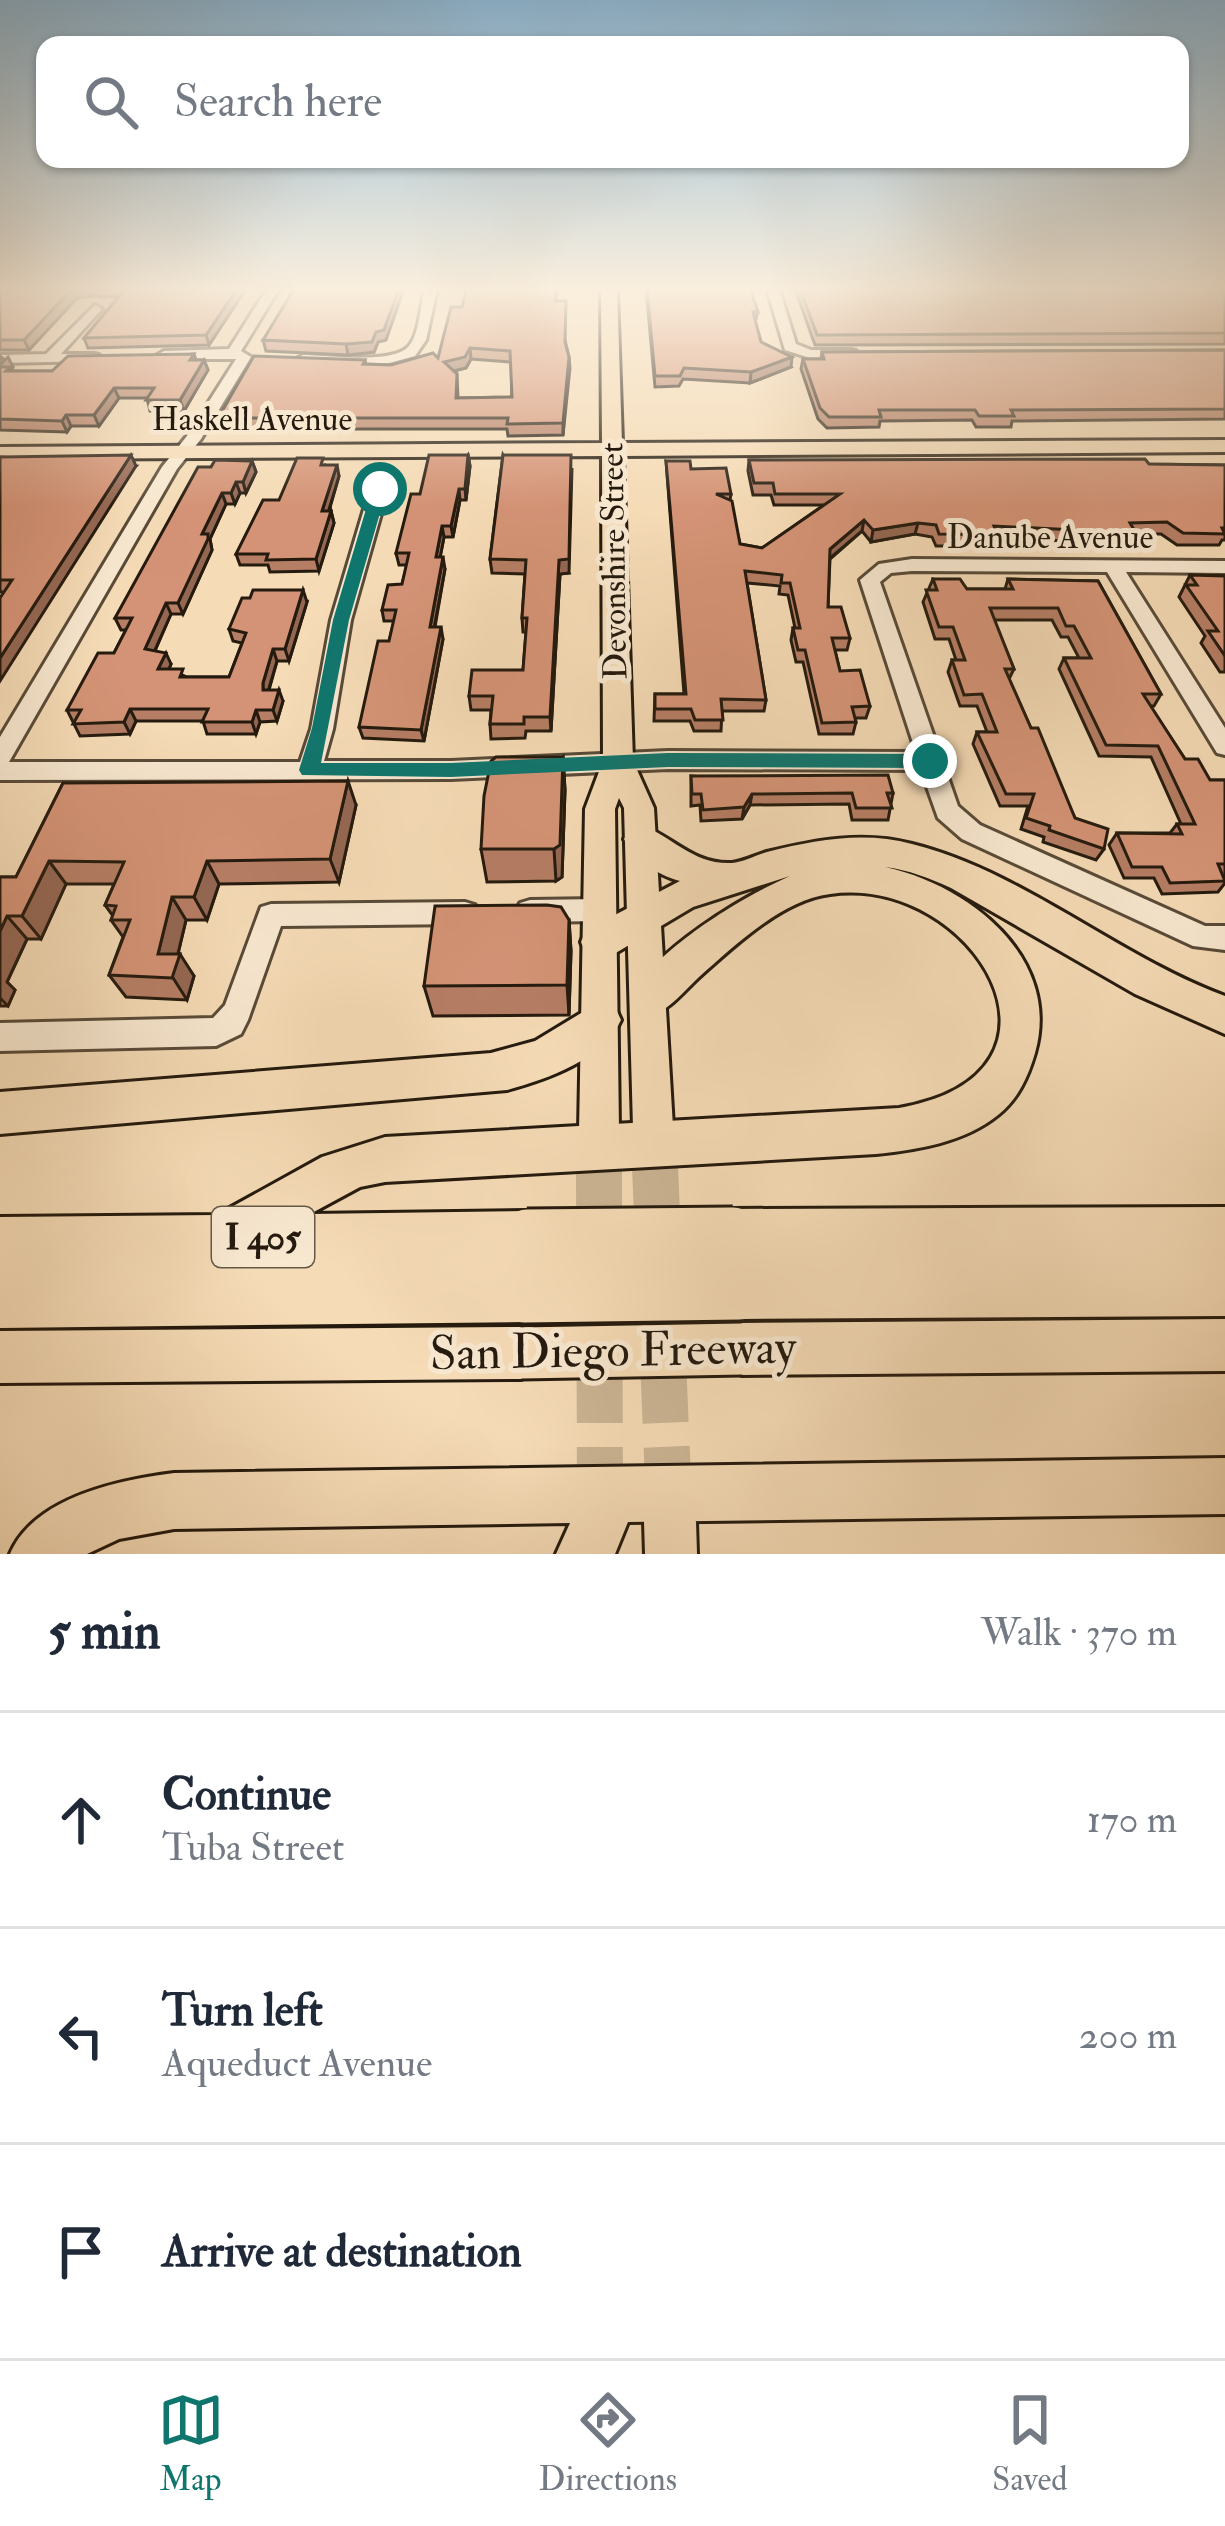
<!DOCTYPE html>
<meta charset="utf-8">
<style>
body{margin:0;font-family:"IM FELL Double Pica",serif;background:#f6f6f7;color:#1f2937}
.stop{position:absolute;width:36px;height:36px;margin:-27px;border:9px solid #0f766e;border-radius:50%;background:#fff}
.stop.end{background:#0f766e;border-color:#fff;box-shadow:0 3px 12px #0008}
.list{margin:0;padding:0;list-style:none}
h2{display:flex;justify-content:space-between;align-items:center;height:156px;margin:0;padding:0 48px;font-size:51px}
h2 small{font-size:39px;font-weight:400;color:#747a83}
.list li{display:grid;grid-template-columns:78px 1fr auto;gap:36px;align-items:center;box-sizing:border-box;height:216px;padding:0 48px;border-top:3px solid #e0e1e3}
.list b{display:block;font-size:45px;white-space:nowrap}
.list p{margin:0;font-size:39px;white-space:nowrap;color:#747a83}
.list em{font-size:39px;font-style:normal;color:#747a83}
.icon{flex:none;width:66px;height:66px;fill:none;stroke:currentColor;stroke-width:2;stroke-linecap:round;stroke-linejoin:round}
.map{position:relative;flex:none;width:1225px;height:1554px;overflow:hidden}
.search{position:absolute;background:#fff;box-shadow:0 3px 9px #0004;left:36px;right:36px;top:36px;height:132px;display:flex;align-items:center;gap:30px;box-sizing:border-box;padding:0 42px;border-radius:24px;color:#747a83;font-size:45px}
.sheet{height:804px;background:#fff}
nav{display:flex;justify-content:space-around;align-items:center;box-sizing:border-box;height:168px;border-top:3px solid #e0e1e3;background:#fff;font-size:33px;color:#747a83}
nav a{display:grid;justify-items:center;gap:6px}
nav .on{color:#0f766e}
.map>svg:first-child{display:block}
</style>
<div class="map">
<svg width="1225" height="1554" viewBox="0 0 1225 1554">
<rect width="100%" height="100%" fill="#f5dbb6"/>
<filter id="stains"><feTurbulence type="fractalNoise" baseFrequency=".00167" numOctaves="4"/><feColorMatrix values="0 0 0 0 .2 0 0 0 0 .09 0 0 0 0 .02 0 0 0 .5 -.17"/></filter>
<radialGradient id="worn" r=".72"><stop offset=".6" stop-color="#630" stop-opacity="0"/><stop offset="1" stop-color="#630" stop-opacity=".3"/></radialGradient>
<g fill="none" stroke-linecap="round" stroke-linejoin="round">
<g stroke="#cbb494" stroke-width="36" stroke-dasharray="36 18" stroke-linecap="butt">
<polyline points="653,1127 655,1170"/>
<polyline points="599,1131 599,1170"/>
</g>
<g stroke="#cbb494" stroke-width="46" stroke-dasharray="46 24" stroke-linecap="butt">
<polyline points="599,1167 600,1503"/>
<polyline points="655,1167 669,1504"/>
</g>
<g stroke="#584a38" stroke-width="6">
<g id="minor">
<polygon points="267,289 279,289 241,351 251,357 201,439 177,469 9,762 300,762 311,729 331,620 370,489 379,484 388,489 351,620 333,729 324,761 451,761 668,751 916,752 860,580 879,564 912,559 1225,561 1225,573 1126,572 1225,728 1225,755 1217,753 1107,572 912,571 891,573 880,582 958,806 980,825 1205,926 1225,926 1225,950 1193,946 962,839 938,818 921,770 668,769 451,779 0,780 0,737 162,467 187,436 236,359 164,359 157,355 164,351 229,349"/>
<path d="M425 289H437L426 340 415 356 382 365 303 363 296 359 303 355C326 355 393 365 409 346 420 333 420 305 425 289Z"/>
<polygon points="767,289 779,289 796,344 811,350 851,350 856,351 856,357 810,358 785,350"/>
<polygon points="95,305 102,309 61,354 94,354 99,355 99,361 0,363 0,355 46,354"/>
<polygon points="600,899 610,902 614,910 610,918 600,921 530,922 520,919 516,911 520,903 530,900"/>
<polygon points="465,902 475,905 479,913 475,921 465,924 281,926 248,1020 241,1034 216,1046 0,1051 0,1023 213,1018 225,1005 261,907 271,904"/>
</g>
</g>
<g stroke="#241a0e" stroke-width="6">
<g id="major">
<polygon points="601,289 617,289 622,443 1225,440 1225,452 623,456 633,761 654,808 673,1127 667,1141 653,1147 639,1141 633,1127 624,808 619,798 615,809 619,1131 613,1145 599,1151 585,1145 579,1131 585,809 603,761 602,456 0,459 0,447 602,443"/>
<polygon points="670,1496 688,1504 696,1522 697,1554 645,1554 644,1522 652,1504"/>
</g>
</g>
<g stroke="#241a0e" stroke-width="6">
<g id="highway">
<path d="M641 825C672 836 693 865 732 863 743 862 756 855 767 852 815 840 864 831 912 844 1024 872 1117 956 1225 996V1034L1135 994 951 888C929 878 909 870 885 867 969 885 1062 958 1035 1053 1028 1077 1018 1099 998 1115 965 1142 917 1150 876 1154L385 1182 360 1187 310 1214 527 1211 544 1218 551 1235 541 1253 550 1271 544 1286 549 1297 542 1315 524 1322 0 1328V1217L217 1215 322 1157 385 1137 899 1108C1094 1074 973 874 830 894 782 900 734 946 699 977 683 992 670 1009 650 1017L636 1012 630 999C652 951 742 897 790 876L693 907 614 954 600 958 586 954 581 942 586 930 680 881C657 875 635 860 624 839L629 829Z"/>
<path d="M601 1001 615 1007 621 1020C603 1060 547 1079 507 1090L0 1134V1092L491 1053 535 1041Z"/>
<polygon points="1225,1207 1225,1316 739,1319 722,1311 711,1270 721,1252 709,1233 716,1216 733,1209"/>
<polygon points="1225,1319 1225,1371 742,1375 724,1367 716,1349 724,1331 742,1323"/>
<polygon points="521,1327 539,1335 547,1353 539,1371 521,1379 0,1383 0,1331"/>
<path d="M1225 1458V1514L628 1522 615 1554H556L570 1523 174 1529 119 1539 87 1554H10C34 1497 119 1480 174 1473Z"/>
</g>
</g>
<use href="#minor" fill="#f8e8d0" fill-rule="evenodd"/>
<use href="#major" fill="#f5dbb6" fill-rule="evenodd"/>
<use href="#highway" fill="#f5dbb6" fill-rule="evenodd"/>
<g stroke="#241a0e" stroke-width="57" stroke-linecap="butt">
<g id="highway-bridge">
<polyline points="527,1235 733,1233"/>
<polyline points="526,1271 735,1270"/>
<polyline points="524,1297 739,1294"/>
<polyline points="521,1353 742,1349"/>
</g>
</g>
<use href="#highway-bridge" stroke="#f5dbb6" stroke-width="51"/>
</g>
<g fill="#b67e65" stroke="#241a0e" stroke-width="3" fill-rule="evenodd">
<polygon points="0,289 246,289 209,345 88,348 84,338 119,297 90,296 77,298 29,350 0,350"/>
<path d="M557 289 556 301 569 357 563 435 508 436 507 429H221L218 418 365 360 366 364 391 365 438 358 462 307ZM471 359 511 362 512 397 458 398 457 374 454 371 466 368Z"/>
<polygon points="646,289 750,289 758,312 755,322 761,342 791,367 750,383 683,379 679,386 655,387"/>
<polygon points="795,289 1225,289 1225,344 815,345"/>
<polygon points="263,340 386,340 378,342 374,352 348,355 266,351"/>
<polygon points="1225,350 1225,419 1012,421 1011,427 976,427 972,420 880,421 879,427 827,428 818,419 801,369 803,359 821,359 822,352"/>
<polygon points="194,354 196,360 204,360 208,370 184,411 150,411 147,398 119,398 99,426 71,426 67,432 0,430 0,356 13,367 12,371 52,371"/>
<polygon points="468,455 470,466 466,500 460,500 453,537 444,537 440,557 445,569 435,627 443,639 424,741 363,738 359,727 389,641 394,621 384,621 382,610 402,584 407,565 399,565 396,553"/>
<polygon points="503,455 569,573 560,574 551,731 526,731 525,738 491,739 490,724 491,710 471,710 469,696 523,670 526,632 523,632 522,618 525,574 492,573 490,559"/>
<polygon points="0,457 136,466 4,592 0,592"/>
<polygon points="749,460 1225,465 1225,540 1222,540 1219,545 1177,545 1161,534 1135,534 1130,545 997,537 994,546 936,546 932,537 915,534 871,542 862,531 830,559 828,607 850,638 847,650 835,650 840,671 870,706 866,718 855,718 856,722 853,734 819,734 803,662 796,662 791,640 793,628 795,628 788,595 779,594 780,586 747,583 766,700 764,711 722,711 721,731 694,731 690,721 654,721 655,694 684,694 666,461 691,469 731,494 730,500 740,544 762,548 824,505 774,505 771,495 753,495 748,471"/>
<polygon points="252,461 256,472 246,493 240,493 235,504 226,504 210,539 212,550 183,614 171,614 155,651 171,664 169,669 187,677 229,677 242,643 233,641 229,629 307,602 289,661 277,661 269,690 283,701 277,721 260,722 256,734 207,734 203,721 136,721 130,734 80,736 67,710 114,653 126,630 121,630 115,618 211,467"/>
<polygon points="325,465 339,476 329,511 331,511 334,523 319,571 270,572 268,565 240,565 236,554 279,500"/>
<polygon points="1190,575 1225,576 1225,672 1220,672 1201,643 1205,636 1179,597"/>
<polygon points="933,579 967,589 1005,589 1008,579 1098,581 1161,694 1154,706 1150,706 1185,759 1210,780 1225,780 1225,883 1218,892 1162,894 1154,878 1124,878 1109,845 1117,833 1170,833 1177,824 1181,824 1151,757 1099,756 1059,669 1064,658 1079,658 1068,637 1061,637 1052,620 994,620 1014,669 1009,679 1031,728 1075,818 1104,849 1096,860 1043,842 1044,837 1021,829 1028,806 1000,806 973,744 977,732 987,732 977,706 960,706 948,672 952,660 956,660 949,639 935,639 923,602"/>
<polygon points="563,757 565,790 562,877 556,881 487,882 481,849"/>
<polygon points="691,776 893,793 888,820 852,820 849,804 750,805 742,819 701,821 700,805 691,806"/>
<polygon points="63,783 356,805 339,882 219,884 207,920 186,920 178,954 194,976 187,1000 126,997 109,975 123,937 111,920 113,916 105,905 114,884 66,884 41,939 27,939 7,982 15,990 8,1006 0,1006 0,877 16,877"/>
<polygon points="569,920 571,951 569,1015 433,1016 424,986"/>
</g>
<g fill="#946753" stroke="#241a0e" stroke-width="3">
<polygon points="72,289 87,289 90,296 77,298 29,350 24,340"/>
<polygon points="237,289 246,289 209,345 206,335"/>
<polygon points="399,289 404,289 386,340 378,342 374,352 348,355 346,344 376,332"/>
<polygon points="470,348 471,359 466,368 445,373 444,362"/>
<polygon points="8,357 13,367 11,369 15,378 4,378 0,365"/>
<polygon points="569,357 570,368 563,435 563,423"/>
<polygon points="792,357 791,367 750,383 751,372"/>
<polygon points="204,360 208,370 184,411 180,400"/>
<polygon points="114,388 119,398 99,426 94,415"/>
<polygon points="66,415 71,426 67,432 62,421"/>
<polygon points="131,455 136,466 0,681 0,658"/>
<polygon points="468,455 470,466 466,500 465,489"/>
<polygon points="252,461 256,472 246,493 243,482"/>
<polygon points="337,465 339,476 325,523 322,511"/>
<polygon points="572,468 569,573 560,574 551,731 550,717 559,560"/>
<polygon points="236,482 240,493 235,504 231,493"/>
<polygon points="459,489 460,500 453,537 451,526"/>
<polygon points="222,493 226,504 210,539 212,550 183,614 178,603 202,534"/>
<polygon points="331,511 334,523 319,571 316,559"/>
<polygon points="864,520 862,531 828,560 830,549"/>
<polygon points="918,523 915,534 871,542 873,530"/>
<polygon points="442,526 444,537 438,569 436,557"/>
<polygon points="443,557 445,569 432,639 430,627"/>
<polygon points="303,590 307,602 289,661 285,649"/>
<polygon points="166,603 171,614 150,661 145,649"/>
<polygon points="441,627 443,639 424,741 421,730"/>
<polygon points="273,649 277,661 267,695 263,690 263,683"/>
<polygon points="166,653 171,664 164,681 158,669"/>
<polygon points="279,690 283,701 277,721 273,710"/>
<polygon points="130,709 136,721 130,734 124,722"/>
<polygon points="256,710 260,722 256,734 252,722"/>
<polygon points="563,757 565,790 562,877 556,881 554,849"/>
<polygon points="348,781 356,805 339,882 330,859"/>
<polygon points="752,794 750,805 742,819 744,807"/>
<polygon points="49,861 66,884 41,939 22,916"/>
<polygon points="207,861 219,884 207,920 194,897"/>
<polygon points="172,897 186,920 174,970 180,954 194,976 187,1000 158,954"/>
<polygon points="7,916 27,939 7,982 15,990 8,1006 0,998 0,931"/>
<polygon points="569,920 571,951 569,1015 567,985"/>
</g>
<g fill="#d49376" stroke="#241a0e" stroke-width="3" fill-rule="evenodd">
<polygon points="0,289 72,289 24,340 0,340"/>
<polygon points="125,289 237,289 206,335 84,338"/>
<polygon points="294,289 399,289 384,330 376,332 372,342 346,344 263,340"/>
<path d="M466 289H556L555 301H566L565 342 569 357 563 423 507 424 508 418H218L254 356 365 360 363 364 391 365 433 353 438 358 451 307H462ZM470 348 510 351 512 397 456 398 457 374 444 362 465 357Z"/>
<polygon points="647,289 750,289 758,312 753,312 761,342 792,357 751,372 684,368 680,376 655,376"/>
<polygon points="800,289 1225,289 1225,333 817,335"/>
<polygon points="1225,350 1225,409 1011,410 1014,416 979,416 975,410 879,410 881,417 829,417 820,408 803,359 824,359 822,352"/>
<polygon points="194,354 190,360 204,360 180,400 146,400 154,388 114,388 94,415 66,415 62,421 0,419 0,367 10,367 6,371 52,371 68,356"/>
<polygon points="131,455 0,658 0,598 12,580 0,580 0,457"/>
<polygon points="429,455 468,455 465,489 459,489 451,526 442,526 436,557 443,557 430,627 441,627 421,730 359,727 378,641 389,641 396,610 382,610 388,585 402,584 409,553 396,553 411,494 420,494"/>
<polygon points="503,455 571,455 569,559 559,560 550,717 524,717 524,724 490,724 493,696 469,696 472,670 523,670 527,618 522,618 526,560 490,559"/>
<polygon points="297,458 323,458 321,465 337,465 322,511 331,511 316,559 266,560 268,554 236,554 263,500 279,500"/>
<polygon points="1145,459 1149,464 1225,465 1225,528 1222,528 1225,534 1183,533 1167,522 1130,523 1136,533 994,526 998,535 939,534 936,525 918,523 873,530 864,520 830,549 828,607 841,607 850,638 832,638 840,671 860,670 870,706 852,707 856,722 822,723 805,650 798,650 793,628 800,628 790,583 781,583 782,575 745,571 766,700 721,699 723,720 695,720 691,709 655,709 655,694 686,694 666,461 690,461 691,469 726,468 731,494 716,494 732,501 740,544 762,548 840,494 775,494 773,483 754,483 749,460"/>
<polygon points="215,460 252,461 243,482 236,482 231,493 222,493 202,534 208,534 208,539 178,603 166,603 145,649 166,653 158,669 183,669 180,677 229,677 246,633 229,629 242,598 250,598 253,590 303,590 285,649 273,649 263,683 263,690 279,690 273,710 256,710 252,722 202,722 208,709 130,709 124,722 73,724 81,710 67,710 98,653 114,653 132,618 115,618 198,467 211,467"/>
<polygon points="1190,575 1225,576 1225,656 1208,631 1218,631 1186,585 1197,585"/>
<polygon points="933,579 960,579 967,589 1013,589 1008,579 1098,581 1161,694 1143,694 1185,759 1198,759 1210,780 1225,780 1225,864 1218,864 1225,881 1170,883 1162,867 1132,867 1117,833 1182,834 1177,824 1195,824 1158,746 1106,745 1064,658 1091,658 1074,626 1066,626 1058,608 990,608 1014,669 1005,669 1031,728 1038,728 1075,818 1108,829 1104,849 1049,830 1050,826 1026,818 1034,794 1006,794 977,732 997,732 982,694 964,695 952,660 965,660 953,627 939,627 926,590 937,590"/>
<polygon points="496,757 563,757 560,845 554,849 481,849 484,796 491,761"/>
<polygon points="888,775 893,793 887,793 892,808 856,808 852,793 752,794 744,807 703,810 701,794 692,794 691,776"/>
<polygon points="348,781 330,859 207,861 194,897 172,897 158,954 180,954 172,978 109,975 130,920 111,920 116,906 105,905 124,862 49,861 22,916 7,916 0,931 0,877 16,877 63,783"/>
<polygon points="547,905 561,907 569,920 567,985 424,986 435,906"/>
</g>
<linearGradient id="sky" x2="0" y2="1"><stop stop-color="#8bb6d4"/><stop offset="0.57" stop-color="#faefde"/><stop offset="1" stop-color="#faefde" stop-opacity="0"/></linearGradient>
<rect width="1225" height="507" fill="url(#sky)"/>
<polygon fill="#0f766e" points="380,485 387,489 349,620 321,763 451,763 668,753 930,754 940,761 930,768 668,767 451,777 302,775 299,770 312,728 333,620 372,489"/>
<g text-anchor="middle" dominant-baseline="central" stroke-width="10" stroke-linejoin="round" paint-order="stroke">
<g font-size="33" fill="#241a0e" stroke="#f8e8d0">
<text x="252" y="419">Haskell Avenue</text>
<text x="1050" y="537">Danube Avenue</text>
<text transform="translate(614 561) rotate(-91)">Devonshire Street</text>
</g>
<rect fill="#f8e8d0" stroke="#645848" stroke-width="3" x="212" y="1207" width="102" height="60" rx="9"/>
<g font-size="36" font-weight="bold" fill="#241a0e">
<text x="263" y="1237">I 405</text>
</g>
<g font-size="48" fill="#241a0e" stroke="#f8e8d0">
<text transform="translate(613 1351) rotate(-1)">San Diego Freeway</text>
</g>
</g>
<rect width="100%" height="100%" filter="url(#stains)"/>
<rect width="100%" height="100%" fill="url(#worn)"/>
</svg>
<div class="stop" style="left:380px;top:489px"></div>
<div class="stop end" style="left:930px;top:761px"></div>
<div class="search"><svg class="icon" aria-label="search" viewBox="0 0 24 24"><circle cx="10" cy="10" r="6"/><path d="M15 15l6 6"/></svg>Search here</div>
</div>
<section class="sheet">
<h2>5 min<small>Walk · 370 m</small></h2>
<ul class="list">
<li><svg class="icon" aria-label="ahead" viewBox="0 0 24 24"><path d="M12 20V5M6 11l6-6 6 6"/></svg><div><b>Continue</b><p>Tuba Street</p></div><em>170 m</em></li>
<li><svg class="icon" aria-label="left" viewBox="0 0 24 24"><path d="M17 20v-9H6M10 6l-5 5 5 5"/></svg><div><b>Turn left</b><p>Aqueduct Avenue</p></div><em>200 m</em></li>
<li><svg class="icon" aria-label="arrive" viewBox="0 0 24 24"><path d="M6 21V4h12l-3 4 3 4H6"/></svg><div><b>Arrive at destination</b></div></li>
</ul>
</section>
<nav>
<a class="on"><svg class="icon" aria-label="map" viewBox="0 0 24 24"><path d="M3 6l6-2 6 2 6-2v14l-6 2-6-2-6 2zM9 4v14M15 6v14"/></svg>Map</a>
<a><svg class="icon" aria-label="directions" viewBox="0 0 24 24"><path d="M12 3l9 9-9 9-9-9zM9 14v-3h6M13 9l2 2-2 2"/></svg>Directions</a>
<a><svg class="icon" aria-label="saved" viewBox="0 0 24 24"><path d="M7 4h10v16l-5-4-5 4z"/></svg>Saved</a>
</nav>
